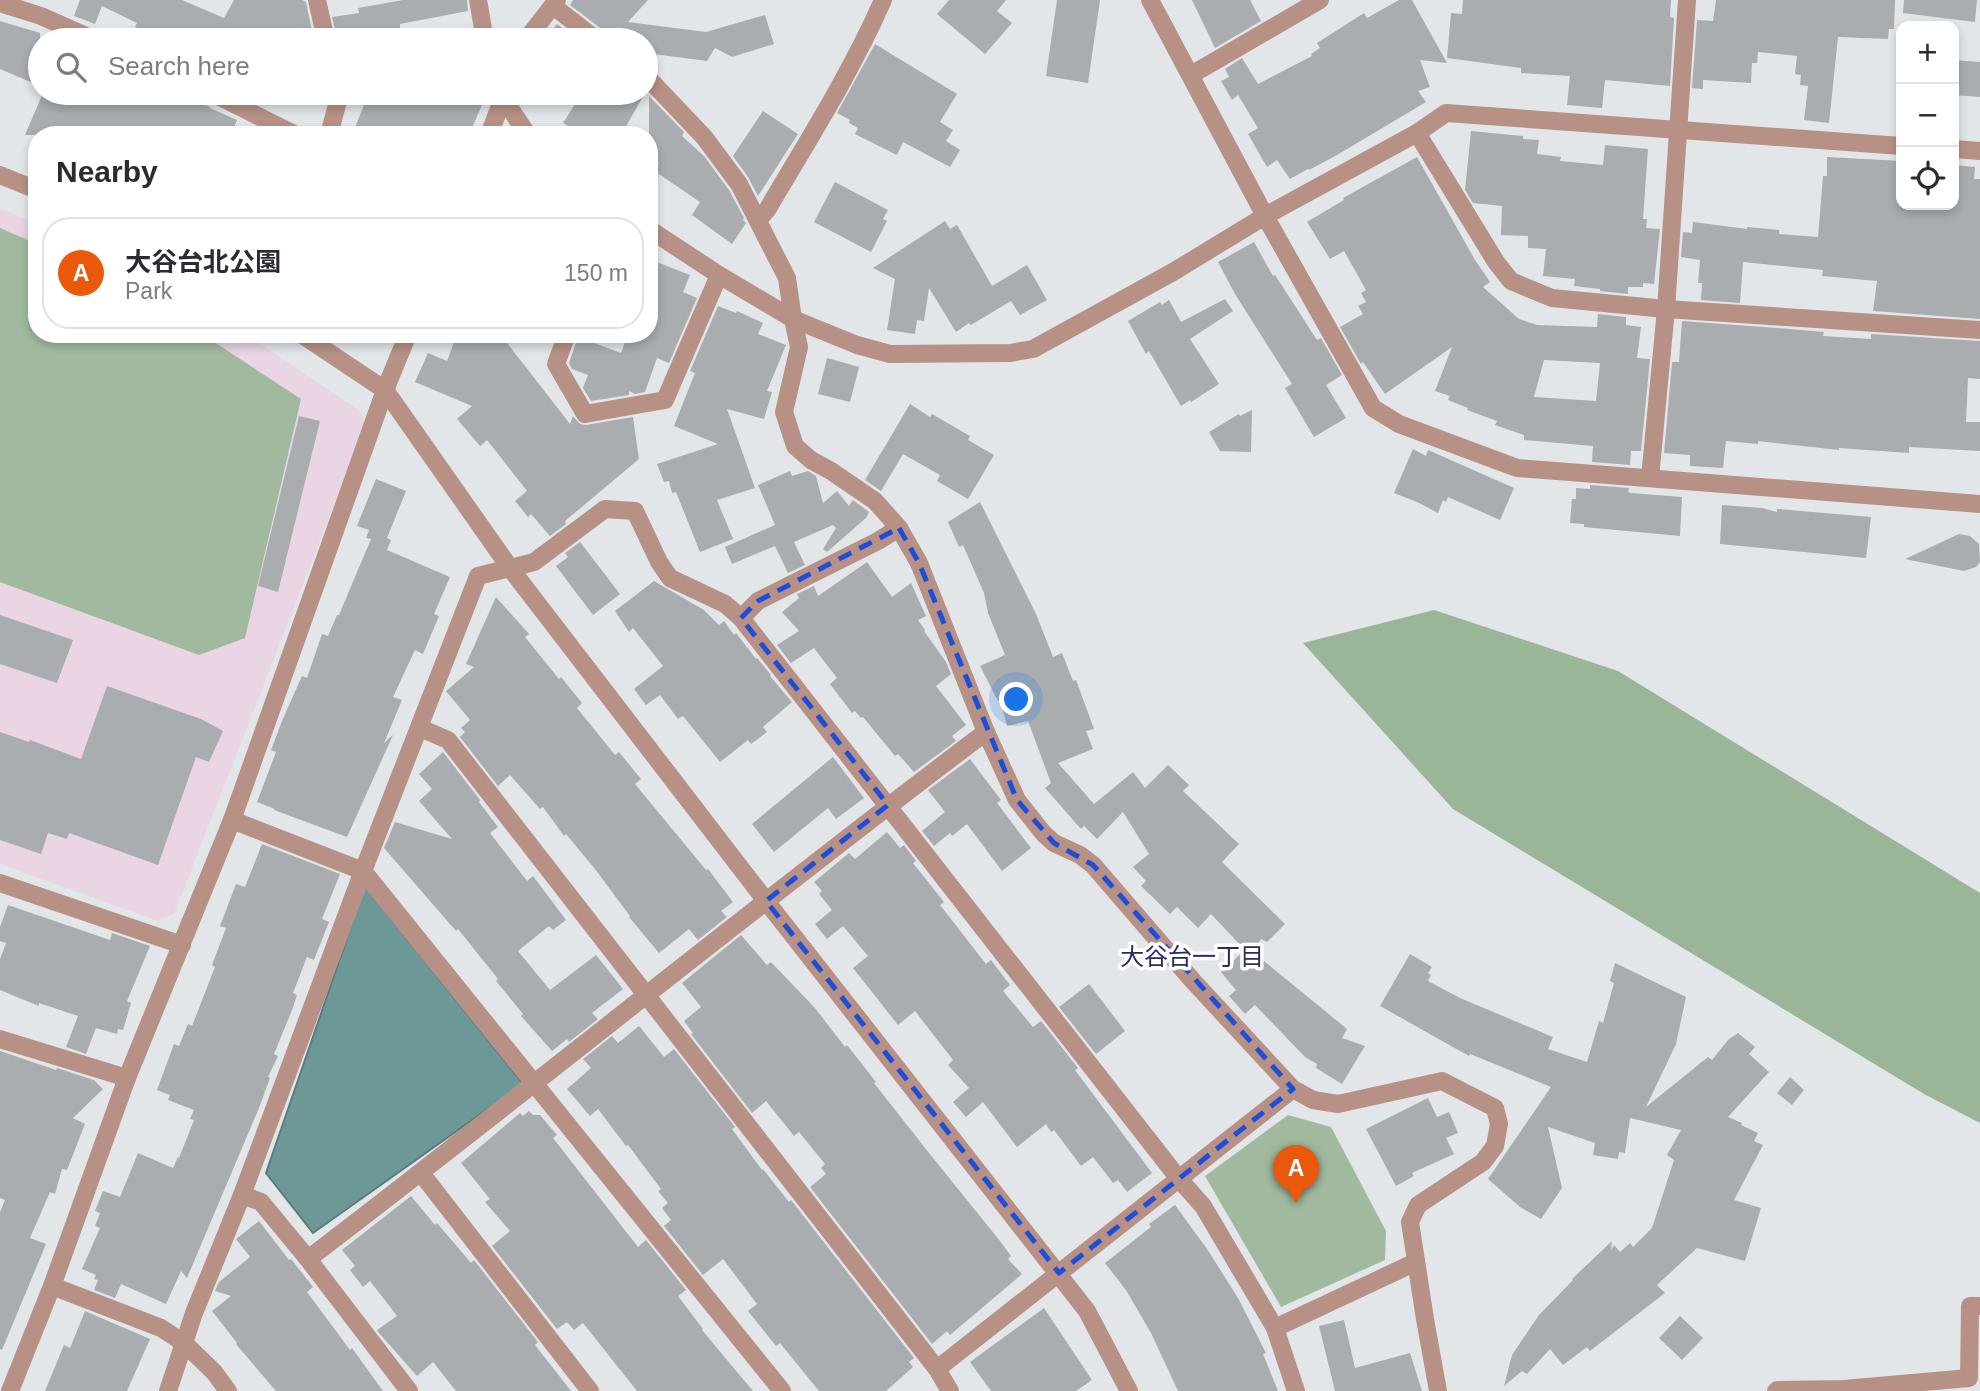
<!DOCTYPE html>
<meta charset="utf-8">
<style>
body{margin:0;font-family:Arial,"Noto Sans JP",sans-serif;background:#f2f2f3;color:#2b2b33}
.controls{position:absolute;right:21px;top:21px;display:grid;overflow:hidden;border-radius:14px;box-shadow:0 4px 10px #0003}
.controls button{width:63px;height:63px;display:grid;place-items:center;padding:0;border:0;border-bottom:2px solid #e1e1e2;background:#fff;color:#2b2b33;font:35px sans-serif}
.you{position:absolute;left:1017px;top:700px;width:24px;height:24px;margin:-18px;border:5px solid #fff;border-radius:50%;background:#1a73e8;box-shadow:0 0 0 10px #1a73e833}
.badge{display:grid;place-items:center;width:46px;height:46px;border-radius:50%;background:#ea580c;color:#fff;font-size:23px;font-weight:700}
.pin{position:absolute;translate:-50% -58px;filter:drop-shadow(0 2px 4px #0008)}
.pin::after{content:'';position:absolute;top:37px;width:24px;height:21px;background:inherit;clip-path:polygon(0 0,100% 0,50% 100%)}
.list{margin:0;padding:0;list-style:none}
h2{display:flex;justify-content:space-between;align-items:center;height:91px;margin:0;padding:0 28px;font-size:30px}
h2 small{font-size:23px;font-weight:400;color:#7c7c81}
.list li{display:grid;grid-template-columns:46px 1fr auto;gap:21px;align-items:center;box-sizing:border-box;height:112px;margin:0 14px 14px;padding:0 14px;border:2px solid #e1e1e2;border-radius:28px}
.list b{display:block;font-size:26px;white-space:nowrap}
.list p{margin:0;font-size:23px;white-space:nowrap;color:#7c7c81}
.list em{font-size:23px;font-style:normal;color:#7c7c81}
.icon{flex:none;width:38px;height:38px;fill:none;stroke:currentColor;stroke-width:2;stroke-linecap:round;stroke-linejoin:round}
.map{position:relative;flex:none;width:1980px;height:1391px;overflow:hidden}
.search{position:absolute;background:#fff;box-shadow:0 4px 10px #0003;left:28px;top:28px;width:630px;height:77px;display:flex;align-items:center;gap:18px;box-sizing:border-box;padding:0 24px;border-radius:38px;color:#7c7c81;font-size:26px}
.panel{position:absolute;background:#fff;box-shadow:0 4px 10px #0003;left:28px;top:126px;width:630px;height:217px;border-radius:28px}
.map>svg:first-child{display:block}
</style>
<div class="map">
<svg width="1980" height="1391" viewBox="0 0 1980 1391">
<rect width="100%" height="100%" fill="#e2e6e9"/>
<polygon fill="#e9d5e4" points="0,208 37,224 37,334 246,334 360,411 364,422 352,459 174,914 158,921 0,864"/>
<g fill="#a1ba9f">
<polygon points="0,228 37,244 37,334 202,334 301,399 245,638 199,655 0,582"/>
<polygon points="1288,1115 1331,1127 1386,1231 1385,1260 1281,1307 1205,1176"/>
</g>
<polygon fill="#9bb599" points="1434,610 1618,671 1980,893 1980,1123 1924,1094 1453,809 1303,643"/>
<polygon fill="#6c9898" stroke="#5c7c7c" stroke-width="2" points="365,886 523,1084 313,1233 266,1173"/>
<g fill="#a9adb0" fill-rule="evenodd">
<polygon points="80,0 182,0 224,18 234,0 302,0 306,2 314,40 207,40 192,32 189,40 182,40 160,31 157,37 135,27 137,23 102,6 95,24 74,16"/>
<polygon points="403,0 467,0 468,11 400,24 400,28 337,39 332,17 359,13 358,8"/>
<polygon points="573,0 648,0 628,22 706,32 765,15 774,44 732,57 715,48 707,61 646,53 646,40 608,40 604,31 570,5"/>
<polygon points="949,0 1006,0 997,11 1012,23 985,54 937,14"/>
<polygon points="1057,0 1100,0 1088,83 1046,76"/>
<polygon points="1192,0 1250,0 1261,21 1215,48"/>
<polygon points="1399,0 1412,0 1447,63 1420,60 1430,87 1418,91 1426,102 1337,155 1309,170 1308,169 1290,179 1277,160 1267,167 1248,134 1258,128 1238,95 1232,100 1221,81 1229,77 1225,69 1242,58 1258,84 1312,56 1311,54 1320,48 1317,43 1364,13 1367,18"/>
<polygon points="1463,0 1671,0 1670,17 1674,18 1670,86 1605,80 1602,108 1567,105 1570,76 1521,73 1521,68 1447,58 1451,13 1462,14"/>
<polygon points="1716,0 1895,0 1894,29 1889,29 1888,39 1838,37 1829,123 1804,120 1808,86 1800,85 1801,75 1795,74 1797,56 1758,52 1757,63 1752,63 1751,83 1703,80 1703,89 1692,88 1697,20 1713,21"/>
<polygon points="1904,0 1977,0 1975,22 1903,13"/>
<polygon points="0,21 40,33 40,86 0,69"/>
<polygon points="557,24 579,40 546,40"/>
<polygon points="875,44 957,94 940,122 953,130 946,141 960,150 950,167 903,142 897,155 855,134 858,128 849,123 850,120 837,113"/>
<polygon points="1954,60 1980,62 1980,97 1954,95"/>
<polygon points="43,93 163,93 177,99 181,93 210,107 210,108 237,120 231,135 25,135"/>
<polygon points="421,93 487,93 469,135 352,135 364,105 402,105 401,95"/>
<polygon points="582,93 645,93 621,135 581,135 563,123"/>
<polygon points="649,96 684,132 682,136 704,156 729,190 744,218 743,220 746,223 732,244 692,215 700,202 653,170 659,163 649,156"/>
<polygon points="763,111 798,134 758,196 748,177 733,156"/>
<polygon points="1471,131 1523,136 1523,139 1539,140 1537,154 1561,157 1560,161 1603,165 1605,145 1648,149 1643,219 1647,219 1646,228 1660,229 1654,284 1643,283 1643,287 1628,287 1628,294 1600,291 1600,289 1574,286 1575,279 1543,276 1546,249 1528,248 1528,236 1501,235 1502,206 1473,203 1465,190"/>
<path d="M1417 157 1475 260 1490 282 1483 287 1519 319 1537 325 1597 327 1598 314 1626 317V325L1641 327 1637 358 1650 359 1641 451H1631L1630 465 1592 462 1593 446 1524 440V435L1495 425 1497 421 1467 410 1468 408 1448 400 1450 396 1435 391 1452 347 1385 394 1363 362 1361 364 1340 327 1363 314 1358 306 1366 302 1361 293 1366 290 1344 251 1330 259 1307 222 1344 200 1343 198ZM1544 360 1600 363 1596 401 1534 397Z"/>
<polygon points="1827,157 1901,161 1901,205 1954,205 1954,165 1975,167 1974,179 1980,179 1980,319 1873,311 1877,281 1822,276 1823,270 1743,262 1740,303 1701,300 1702,283 1698,283 1700,260 1681,257 1683,232 1692,233 1693,222 1747,229 1747,227 1779,230 1779,234 1818,237 1823,176 1827,176"/>
<polygon points="835,182 888,210 883,219 887,221 871,252 814,222"/>
<polygon points="945,221 950,229 957,225 992,286 1027,265 1047,300 1020,315 1011,301 971,325 969,323 956,332 929,288 924,321 917,320 915,334 887,330 895,279 873,268"/>
<polygon points="1254,242 1273,276 1275,275 1317,340 1321,338 1342,375 1326,385 1346,418 1314,437 1285,388 1292,384 1235,294 1218,262"/>
<polygon points="649,259 690,275 683,292 697,298 669,363 657,358 645,392 635,394 629,391 629,395 591,401 583,388 588,375 572,369 569,363 578,337 621,353 628,334 649,334"/>
<polygon points="1225,299 1233,311 1190,339 1219,384 1191,402 1190,400 1181,406 1149,351 1146,354 1128,321 1160,302 1162,305 1169,300 1181,322"/>
<polygon points="718,306 736,313 737,311 763,323 758,334 786,345 767,391 772,392 764,419 727,409 755,488 717,500 733,539 700,552 676,492 672,493 669,481 664,482 657,464 718,444 674,426 695,373 690,371"/>
<polygon points="1682,321 1777,328 1824,332 1823,336 1871,339 1871,334 1980,341 1980,379 1968,378 1966,422 1980,422 1980,451 1909,447 1909,453 1839,448 1839,450 1758,441 1758,444 1726,441 1723,468 1690,466 1690,455 1664,453 1672,362 1679,362"/>
<polygon points="457,334 500,334 570,424 573,416 580,424 586,425 633,417 639,459 565,521 566,524 550,536 531,514 528,517 515,501 527,491 487,440 480,446 457,419 472,406 415,382 428,353 447,361"/>
<polygon points="827,358 859,367 850,402 818,394"/>
<polygon points="910,404 930,417 932,414 970,436 968,440 994,455 968,499 937,481 940,475 903,454 881,491 865,480"/>
<polygon points="1252,410 1251,452 1220,451 1209,432 1239,414 1240,416"/>
<polygon points="299,416 320,421 278,592 258,586"/>
<polygon points="1413,449 1426,456 1428,450 1514,488 1500,520 1448,497 1446,502 1443,500 1438,513 1417,502 1394,493"/>
<polygon points="790,471 792,476 808,471 816,476 823,503 837,491 849,506 853,500 869,512 866,518 827,552 823,549 836,528 833,525 794,542 805,565 788,573 775,546 732,564 725,547 775,525 758,485"/>
<polygon points="376,479 406,491 387,538 391,540 387,550 450,577 434,614 439,616 423,654 415,650 393,697 402,700 384,743 393,735 347,837 274,810 275,809 257,802 276,752 271,750 282,721 302,676 307,678 322,634 328,636 337,615 339,615 371,539 366,538 369,530 357,526"/>
<polygon points="1590,485 1629,488 1628,492 1631,493 1682,497 1680,536 1584,527 1584,524 1570,523 1572,499 1576,499 1576,488 1590,489"/>
<polygon points="980,502 1036,614 1053,657 1062,653 1073,681 1076,680 1094,729 1086,731 1093,749 1058,763 1094,804 1133,772 1145,788 1168,765 1189,785 1183,791 1239,844 1222,862 1285,924 1267,942 1261,939 1253,952 1347,1029 1342,1038 1365,1046 1342,1084 1316,1068 1317,1064 1305,1057 1255,1005 1245,1014 1229,996 1236,990 1221,972 1245,950 1211,914 1198,928 1177,907 1170,914 1141,886 1146,881 1133,867 1149,854 1123,812 1097,839 1084,826 1081,829 1045,788 1051,783 1028,721 1007,726 1000,699 998,701 980,666 1005,655 988,613 984,593 963,545 959,547 948,522"/>
<polygon points="1722,505 1762,508 1777,512 1777,509 1871,517 1866,558 1720,544"/>
<polygon points="1959,534 1970,536 1979,544 1980,562 1976,567 1964,571 1905,559"/>
<polygon points="580,542 620,594 593,615 556,566 568,557 565,553"/>
<polygon points="867,562 892,597 911,583 926,616 918,620 925,630 924,631 946,662 951,674 936,686 966,725 952,736 956,741 914,772 898,754 895,756 863,717 861,718 855,711 852,713 830,684 837,678 814,648 791,663 777,645 799,631 782,612 799,598 797,594 814,586 818,596"/>
<polygon points="654,581 704,610 719,625 724,621 734,635 736,633 756,659 757,658 771,675 770,676 792,702 763,727 767,732 751,744 748,740 720,762 683,716 678,719 660,695 646,705 634,689 663,666 633,628 629,632 615,611"/>
<polygon points="496,597 529,634 525,637 559,679 561,677 582,703 577,708 615,755 619,752 641,779 635,784 706,870 708,869 733,902 721,911 727,917 698,940 689,929 659,953 629,917 630,916 595,869 566,834 564,836 543,807 540,809 510,775 498,786 460,737 465,732 461,728 470,720 446,691 474,667 466,664"/>
<polygon points="0,615 73,640 57,683 0,664"/>
<polygon points="107,686 201,719 223,731 209,762 196,757 158,865 69,833 67,839 48,833 41,854 0,840 0,732 29,742 30,740 81,759"/>
<polygon points="443,752 480,800 479,802 498,827 490,833 527,881 533,876 566,920 553,930 549,926 518,951 550,990 596,955 623,989 592,1013 598,1019 569,1042 567,1039 552,1051 521,1016 523,1014 496,981 498,979 458,929 456,931 384,848 395,822 452,839 419,801 432,789 419,774"/>
<polygon points="833,757 864,798 836,819 828,808 774,852 752,824"/>
<polygon points="970,759 1001,800 997,803 1031,848 1002,871 967,824 952,836 950,833 934,846 922,831 945,812 928,790"/>
<polygon points="887,832 900,848 904,845 916,861 913,863 944,902 940,905 986,964 991,960 1010,985 1003,991 1033,1027 1041,1021 1078,1068 1075,1070 1152,1173 1127,1192 1118,1180 1113,1183 1093,1157 1081,1166 1054,1130 1051,1132 1046,1124 1017,1147 983,1102 966,1117 953,1102 969,1088 948,1065 953,1060 915,1011 898,1025 853,968 868,956 843,926 827,939 815,924 832,910 819,894 822,891 814,882 849,853 855,859"/>
<polygon points="262,844 340,874 322,919 329,922 314,960 307,957 293,993 297,995 292,1010 274,1054 278,1056 268,1077 270,1078 259,1108 187,1278 181,1271 166,1304 121,1284 115,1298 94,1290 98,1280 94,1279 96,1275 82,1269 100,1228 95,1226 100,1213 95,1211 103,1191 120,1197 138,1153 173,1168 178,1157 179,1158 194,1120 190,1119 194,1110 168,1100 170,1095 157,1090 174,1044 179,1046 188,1024 192,1026 215,967 212,965 226,928 220,926 236,884 245,887"/>
<polygon points="8,905 110,940 112,933 150,946 127,1001 131,1003 123,1030 118,1029 117,1034 96,1028 86,1054 66,1047 78,1016 39,1003 39,1006 0,990 0,959 6,943 0,941 0,927"/>
<polygon points="741,935 767,965 771,962 815,1008 845,1047 847,1045 876,1082 874,1083 929,1153 1000,1241 1011,1256 1008,1259 1022,1274 950,1335 947,1331 932,1344 810,1187 826,1174 821,1168 825,1164 799,1132 794,1136 766,1101 752,1113 691,1034 693,1033 684,1021 701,1007 682,983"/>
<polygon points="1410,954 1432,967 1428,973 1431,975 1428,981 1460,998 1553,1037 1548,1049 1587,1062 1599,1021 1603,1023 1614,983 1610,981 1615,963 1686,997 1676,1044 1646,1107 1708,1057 1712,1060 1728,1040 1738,1033 1755,1047 1749,1054 1769,1072 1728,1117 1742,1123 1741,1125 1758,1133 1754,1141 1763,1145 1734,1200 1761,1208 1745,1261 1697,1248 1657,1285 1665,1293 1590,1351 1587,1347 1563,1365 1550,1349 1527,1374 1522,1371 1504,1386 1512,1355 1539,1315 1573,1280 1572,1279 1612,1241 1611,1250 1614,1245 1620,1252 1630,1243 1633,1247 1652,1228 1674,1160 1667,1155 1681,1130 1630,1118 1625,1153 1619,1152 1618,1159 1593,1155 1595,1143 1548,1127 1562,1188 1541,1219 1520,1207 1488,1179 1551,1087 1470,1054 1469,1056 1380,1006"/>
<polygon points="1089,984 1125,1031 1096,1054 1059,1007"/>
<polygon points="639,1026 664,1057 674,1049 735,1127 732,1129 762,1170 763,1169 789,1202 791,1200 914,1358 909,1362 913,1367 886,1391 819,1391 780,1343 776,1346 748,1311 757,1304 723,1259 703,1275 664,1226 671,1220 662,1208 668,1203 658,1191 661,1189 628,1145 626,1146 598,1109 590,1116 567,1089 591,1068 583,1059 612,1036 618,1043"/>
<polygon points="0,1051 56,1070 57,1068 94,1080 103,1089 73,1118 85,1124 67,1170 62,1169 55,1194 50,1192 30,1238 46,1244 2,1350 0,1349 0,1212 5,1200 0,1198"/>
<polygon points="1790,1077 1804,1090 1792,1105 1777,1093"/>
<polygon points="1428,1098 1437,1117 1449,1112 1458,1133 1446,1138 1454,1154 1412,1173 1414,1176 1396,1186 1366,1129"/>
<polygon points="529,1111 533,1115 540,1115 557,1135 553,1138 638,1247 646,1240 686,1290 678,1296 703,1329 702,1330 753,1391 637,1391 583,1323 574,1330 567,1322 557,1329 492,1246 510,1231 485,1202 490,1199 461,1163 520,1113 523,1116"/>
<polygon points="411,1196 435,1225 437,1223 471,1263 474,1260 538,1342 535,1345 571,1391 456,1391 433,1362 417,1376 379,1333 377,1330 397,1316 370,1281 363,1287 350,1270 355,1266 342,1250"/>
<polygon points="1175,1205 1207,1249 1238,1298 1266,1353 1263,1354 1278,1391 1178,1391 1151,1333 1126,1290 1105,1263 1151,1227 1149,1224"/>
<polygon points="259,1221 289,1260 291,1259 313,1287 307,1292 350,1350 352,1348 383,1391 276,1391 236,1344 237,1343 212,1311 231,1296 215,1291 219,1282 250,1257 236,1239"/>
<polygon points="1044,1308 1092,1380 1076,1391 991,1391 970,1362"/>
<polygon points="85,1311 150,1339 127,1391 45,1391 64,1345 70,1348"/>
<polygon points="1680,1316 1703,1338 1682,1360 1659,1338"/>
<polygon points="1344,1320 1355,1368 1410,1353 1422,1391 1335,1391 1319,1326"/>
</g>
<g fill="none" stroke-linecap="round" stroke-linejoin="round">
<g stroke="#b79186" stroke-width="18">
<polyline points="317,0 326,40"/>
<polyline points="478,0 485,40"/>
<polyline points="1150,0 1265,216 1373,408 1399,424 1517,468 1980,504"/>
<polyline points="0,3 41,16 95,40"/>
<polyline points="553,6 597,40"/>
<polyline points="526,40 557,0"/>
<polyline points="1191,75 1320,0"/>
<polyline points="646,76 704,137 739,184 787,278 793,319 799,347 784,412 795,446 811,460 831,471 875,501 899,528 919,563 986,732 1017,800 1044,834 1054,843 1080,855 1093,865 1193,981 1293,1089 1313,1100 1338,1104 1442,1081 1495,1108 1499,1124 1495,1146 1483,1162 1418,1205 1410,1222 1425,1319 1438,1391"/>
<polyline points="212,93 296,135"/>
<polyline points="504,93 503,98 528,135"/>
<polyline points="1417,133 1496,262 1511,281 1552,298 1666,309 1980,330"/>
<polyline points="329,135 339,97 338,93"/>
<polyline points="489,135 503,98 501,93"/>
<polyline points="1954,149 1980,151"/>
<polyline points="0,175 37,190"/>
<path d="M758 220 767 210C807 142 851 73 883 0"/>
<polyline points="649,229 719,275 793,319 857,345 890,354 1010,353 1033,349 1173,272 1265,216 1417,133 1446,113 1901,146"/>
<polyline points="301,334 385,390 510,568 766,901 1087,1311 1129,1391"/>
<polyline points="567,334 556,364 585,414 665,400 719,275"/>
<polyline points="1650,478 1666,309 1687,0"/>
<polyline points="741,618 758,601 878,541 899,528"/>
<polyline points="420,728 448,740 937,1369 950,1391"/>
<polyline points="232,820 363,871 782,1391"/>
<polyline points="0,883 182,945"/>
<polyline points="0,1039 127,1078"/>
<polyline points="421,1173 590,1391"/>
<polyline points="242,1195 261,1202 308,1259 409,1391"/>
<path d="M308 1259C536 1085 757 904 986 732"/>
<polyline points="52,1286 161,1328 184,1343 214,1372 228,1391"/>
<polyline points="1275,1328 1416,1262"/>
<polyline points="937,1369 1293,1089"/>
<polyline points="10,1391 52,1286 127,1078 232,820 385,390 408,334"/>
<polyline points="168,1391 194,1313 242,1195 363,871 478,576 534,562 605,509 635,511 659,562 670,578 725,604 741,618 1179,1179 1203,1206 1275,1328 1296,1391"/>
<polyline points="1776,1391 1777,1390 1844,1389 1969,1378 1970,1306 1980,1306"/>
</g>
</g>
<path fill="none" stroke="#1d4ed8" stroke-width="5" stroke-dasharray="14 9" stroke-linejoin="round" d="M899 528 919 563 1017 800 1054 843 1093 865 1293 1089 1059 1273 766 901 888 805 741 618 758 601Z"/>
<g text-anchor="middle" dominant-baseline="central" stroke-width="7" stroke-linejoin="round" paint-order="stroke">
<g font-size="24" fill="#272a64" stroke="#fff">
<text x="1192" y="956">大谷台一丁目</text>
</g>
</g>
</svg>
<div class="controls">
<button>+</button>
<button>−</button>
<button><svg class="icon" aria-label="locate" viewBox="0 0 24 24"><circle cx="12" cy="12" r="6"/><path d="M12 2v4M12 18v4M2 12h4M18 12h4"/></svg></button>
</div>
<div class="you"></div>
<div class="pin badge" style="left:1296px;top:1203px">A</div>
<div class="search"><svg class="icon" aria-label="search" viewBox="0 0 24 24"><circle cx="10" cy="10" r="6"/><path d="M15 15l6 6"/></svg>Search here</div>
<section class="panel">
<h2>Nearby<small></small></h2>
<ul class="list">
<li><span class="badge">A</span><div><b>大谷台北公園</b><p>Park</p></div><em>150 m</em></li>
</ul>
</section>
</div>
